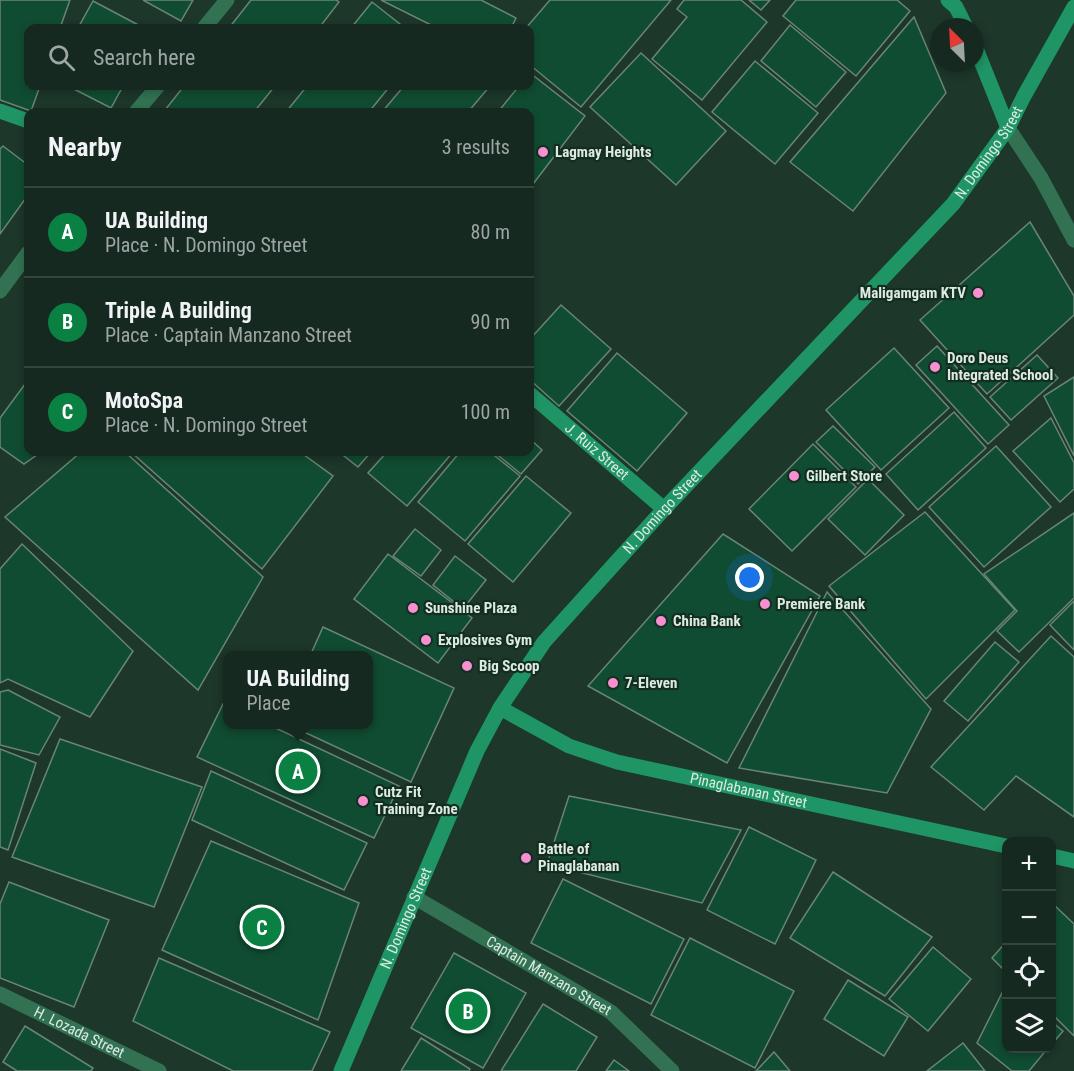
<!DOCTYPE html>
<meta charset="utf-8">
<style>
body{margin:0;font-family:"Roboto Condensed",sans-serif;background:#1f3129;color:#f1f3f6}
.controls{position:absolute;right:18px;bottom:18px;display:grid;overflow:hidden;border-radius:12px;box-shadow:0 3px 9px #0003}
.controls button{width:54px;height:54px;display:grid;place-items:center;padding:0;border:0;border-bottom:2px solid #35453e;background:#162920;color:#f1f3f6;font:30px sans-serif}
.compass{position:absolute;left:930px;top:18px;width:54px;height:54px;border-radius:50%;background:#162920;box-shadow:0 3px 9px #0003;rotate:336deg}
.you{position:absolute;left:750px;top:578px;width:21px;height:21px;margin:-15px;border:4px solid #fff;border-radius:50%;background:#1a73e8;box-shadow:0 0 0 9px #1a73e833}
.badge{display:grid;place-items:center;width:39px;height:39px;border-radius:50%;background:#0b8043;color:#fff;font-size:20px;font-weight:700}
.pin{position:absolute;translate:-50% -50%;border:3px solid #fff;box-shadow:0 2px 6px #0006}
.popup{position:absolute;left:223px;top:651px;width:150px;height:78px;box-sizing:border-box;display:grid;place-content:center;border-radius:12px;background:#162920;filter:drop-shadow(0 2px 4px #0005);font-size:20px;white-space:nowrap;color:#9ea6a5}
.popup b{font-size:22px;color:#f1f3f6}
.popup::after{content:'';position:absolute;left:50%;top:100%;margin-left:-12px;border:12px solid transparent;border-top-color:#162920}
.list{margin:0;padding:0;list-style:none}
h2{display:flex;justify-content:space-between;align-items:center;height:78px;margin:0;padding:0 24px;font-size:26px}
h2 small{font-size:20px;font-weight:400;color:#9ea6a5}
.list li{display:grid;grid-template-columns:39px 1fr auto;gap:18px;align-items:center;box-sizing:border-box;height:90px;padding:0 24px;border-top:2px solid #35453e}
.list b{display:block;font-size:22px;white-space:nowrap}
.list p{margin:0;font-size:20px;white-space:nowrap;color:#9ea6a5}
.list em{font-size:20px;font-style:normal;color:#9ea6a5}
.icon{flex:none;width:33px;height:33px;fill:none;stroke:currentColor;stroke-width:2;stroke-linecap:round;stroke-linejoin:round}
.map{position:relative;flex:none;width:1074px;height:1071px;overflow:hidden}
.search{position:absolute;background:#162920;box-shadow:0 3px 9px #0003;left:24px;top:24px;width:510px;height:66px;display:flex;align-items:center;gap:15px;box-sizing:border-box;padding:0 21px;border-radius:12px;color:#9ea6a5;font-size:22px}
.panel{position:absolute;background:#162920;box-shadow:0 3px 9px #0003;left:24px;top:108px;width:510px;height:348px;border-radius:12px}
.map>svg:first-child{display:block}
</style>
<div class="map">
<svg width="1074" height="1071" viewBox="0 0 1074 1071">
<rect width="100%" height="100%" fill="#1d372a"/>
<g fill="#104c32" stroke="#698575" stroke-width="1.5">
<polygon points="0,0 70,0 60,28 28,28 28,86 40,86 31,111 0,100"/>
<polygon points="143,0 193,0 181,21"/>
<polygon points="251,0 336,0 339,2 319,28 229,28"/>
<polygon points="381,0 481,0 516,18 511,28 437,28"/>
<polygon points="550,0 671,0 581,107 530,65 530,28 526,28"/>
<polygon points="684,0 741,0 767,22 702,100 652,59 687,17 677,9"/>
<polygon points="749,0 770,0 761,10"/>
<polygon points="796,0 897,0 910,11 856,76 783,16"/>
<polygon points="93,1 144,28 78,28"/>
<polygon points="372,2 405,28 351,28"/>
<polygon points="914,17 946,93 853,211 790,162"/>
<polygon points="790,25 846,72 816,107 761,61"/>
<polygon points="641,53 726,131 676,185 590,107"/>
<polygon points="755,61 818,113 775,164 712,112"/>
<polygon points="530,73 585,116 530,188 530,112 498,112 519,86 530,86"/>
<polygon points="68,86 123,86 111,108"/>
<polygon points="184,86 275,86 254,112 168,112 165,110"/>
<polygon points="307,86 390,86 369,112 286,112"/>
<polygon points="404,86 490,86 468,112 382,112"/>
<polygon points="3,146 28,165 28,195 0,234 0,149"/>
<polygon points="1030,222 1074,296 1074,315 987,394 920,320"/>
<polygon points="561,305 611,349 559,406 530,380 530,339"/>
<polygon points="937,346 1009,425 988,444 916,365"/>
<polygon points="894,348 949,408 881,470 826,410"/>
<polygon points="617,353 687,413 637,471 567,411"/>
<polygon points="1037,355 1058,378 1011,420 990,397"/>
<polygon points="1074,377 1074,456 1044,396"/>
<polygon points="28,380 28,452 41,452 24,464 0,447 0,418"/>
<polygon points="954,412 986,448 918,510 886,474"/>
<polygon points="1051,418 1074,463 1074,489 1060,502 1013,451"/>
<polygon points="833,426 875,467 858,484 816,442"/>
<polygon points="530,439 542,450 521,474 494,452 530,452"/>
<polygon points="813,444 856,487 792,551 749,509"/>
<polygon points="996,446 1051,507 984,567 929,507"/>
<polygon points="81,452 125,452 263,577 198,690 5,517"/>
<polygon points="131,452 300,452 333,476 262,569"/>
<polygon points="339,452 371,452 358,467"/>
<polygon points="387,452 453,452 407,506 368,473"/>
<polygon points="460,452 490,452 520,476 465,541 418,502"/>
<polygon points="526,476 571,513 513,582 468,544"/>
<polygon points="868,479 904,515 865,555 828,519"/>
<polygon points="925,512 1015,610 926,699 829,586"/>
<polygon points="1074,513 1074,598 1019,652 997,631 1017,611 984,574"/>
<polygon points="415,529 441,550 421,576 393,556"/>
<polygon points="723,534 820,596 727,763 588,686"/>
<polygon points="22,544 133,651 90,717 8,679 0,683 0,569"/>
<polygon points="388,554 472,618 438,663 354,599"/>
<polygon points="455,556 486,580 463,609 433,585"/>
<polygon points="827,592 931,709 887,793 739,768"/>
<polygon points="1074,601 1074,650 1050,625"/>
<polygon points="323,627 454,688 411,782 287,724 368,724 368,656 310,656"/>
<polygon points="1051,636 1074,657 1074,817 1016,776 984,810 931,767"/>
<polygon points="995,642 1019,662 968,721 944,701"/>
<polygon points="8,690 60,717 39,755 0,745 0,692"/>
<polygon points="223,704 228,706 228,724 267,724 399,786 374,838 197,757"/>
<polygon points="60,739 202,787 154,907 12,857"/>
<polygon points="0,749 36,763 8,850 0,847"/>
<polygon points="211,771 367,843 344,890 192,820"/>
<polygon points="569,796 741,830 702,903 547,864"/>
<polygon points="749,827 816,860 775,944 707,910"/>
<polygon points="211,841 359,903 318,1020 162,950"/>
<polygon points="833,872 932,937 885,996 790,938"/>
<polygon points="563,879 684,939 651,1004 531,943"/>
<polygon points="9,882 109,920 74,1007 0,978 0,904"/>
<polygon points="1052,903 1074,924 1074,1036 1052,1014"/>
<polygon points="690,938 794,991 755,1068 651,1015"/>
<polygon points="1006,942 1006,972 992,958"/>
<polygon points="933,947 971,979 928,1031 889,999"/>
<polygon points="454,953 526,993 483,1068 411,1028"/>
<polygon points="159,958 330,1032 312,1071 233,1071 133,1021"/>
<polygon points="848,980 908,1017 884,1056 824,1019"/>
<polygon points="1006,985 1006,1048 1048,1048 1029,1071 1012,1071 977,1043"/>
<polygon points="543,1004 597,1037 576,1071 501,1071"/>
<polygon points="1052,1022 1063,1031 1052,1044"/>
<polygon points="25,1026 93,1068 91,1071 17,1071 3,1062"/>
<polygon points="421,1038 470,1069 469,1071 401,1071"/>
<polygon points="963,1043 985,1071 927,1071"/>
<polygon points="774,1052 790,1071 756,1071"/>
<polygon points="614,1060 629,1071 606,1071"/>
</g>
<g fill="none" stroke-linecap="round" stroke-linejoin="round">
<g stroke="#327253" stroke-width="15">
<polyline points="204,28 227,0"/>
<polyline points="136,112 158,86"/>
<polyline points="1008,128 1041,178 1074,240"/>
<polyline points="0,291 28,253"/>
<path id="s1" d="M414 897 611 1012 672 1071"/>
<path id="s2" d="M0 994 159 1071"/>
</g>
<g stroke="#1f9565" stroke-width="15">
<polyline points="948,0 956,7 966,27"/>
<polyline points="975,46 1008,128"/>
<polyline points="0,111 28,121"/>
<path id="s3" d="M530 394 664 509"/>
<path id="s4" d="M500 708 569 746 617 762 1006 846"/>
<polyline points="1052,856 1074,861"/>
<path id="s5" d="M341 1071 477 751 500 708 544 642 664 509 953 204 1008 128 1024 96 1074 7"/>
</g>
</g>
<g fill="#f690d0" stroke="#132d20" stroke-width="2">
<circle cx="543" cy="152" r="6"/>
<circle cx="978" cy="293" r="6"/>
<circle cx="935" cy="367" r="6"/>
<circle cx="794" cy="476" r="6"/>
<circle cx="765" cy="604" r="6"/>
<circle cx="413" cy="608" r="6"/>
<circle cx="661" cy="621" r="6"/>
<circle cx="426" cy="640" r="6"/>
<circle cx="467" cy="666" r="6"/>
<circle cx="613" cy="683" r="6"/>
<circle cx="363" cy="801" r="6"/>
<circle cx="526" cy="858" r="6"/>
</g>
<g text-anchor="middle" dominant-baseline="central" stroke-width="4.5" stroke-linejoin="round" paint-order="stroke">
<g font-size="15" fill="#dcebe2" stroke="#132d20">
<text stroke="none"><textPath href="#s5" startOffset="1138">N. Domingo Street</textPath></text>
<text stroke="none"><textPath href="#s3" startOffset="88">J. Ruiz Street</textPath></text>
<text stroke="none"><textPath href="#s5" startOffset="652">N. Domingo Street</textPath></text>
<text stroke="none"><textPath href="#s4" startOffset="264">Pinaglabanan Street</textPath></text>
<text stroke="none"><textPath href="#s5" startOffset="166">N. Domingo Street</textPath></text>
<text stroke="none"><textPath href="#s1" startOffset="156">Captain Manzano Street</textPath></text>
<text stroke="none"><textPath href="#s2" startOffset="88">H. Lozada Street</textPath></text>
</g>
<g font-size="15" font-weight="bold" fill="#dcebe2" stroke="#132d20" text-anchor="start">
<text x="555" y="152">Lagmay Heights</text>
<text x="966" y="293" text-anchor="end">Maligamgam KTV</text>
<text x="947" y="358">Doro Deus<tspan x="947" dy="17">Integrated School</tspan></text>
<text x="806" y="476">Gilbert Store</text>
<text x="777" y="604">Premiere Bank</text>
<text x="425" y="608">Sunshine Plaza</text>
<text x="673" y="621">China Bank</text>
<text x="438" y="640">Explosives Gym</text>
<text x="479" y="666">Big Scoop</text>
<text x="625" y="683">7-Eleven</text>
<text x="375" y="792">Cutz Fit<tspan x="375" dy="17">Training Zone</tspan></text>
<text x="538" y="849">Battle of<tspan x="538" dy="17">Pinaglabanan</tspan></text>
</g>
</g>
</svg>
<div class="controls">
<button>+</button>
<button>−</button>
<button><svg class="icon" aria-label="locate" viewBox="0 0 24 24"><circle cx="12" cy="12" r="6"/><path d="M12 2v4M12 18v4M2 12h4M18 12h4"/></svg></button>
<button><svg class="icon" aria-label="layers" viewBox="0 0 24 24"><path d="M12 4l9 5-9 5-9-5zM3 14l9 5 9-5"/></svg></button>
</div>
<svg class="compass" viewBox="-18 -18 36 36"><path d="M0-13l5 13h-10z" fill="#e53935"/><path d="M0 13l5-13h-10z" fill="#9ea6a5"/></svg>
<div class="you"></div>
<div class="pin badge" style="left:298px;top:771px">A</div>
<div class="popup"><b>UA Building</b>Place</div>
<div class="pin badge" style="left:468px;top:1011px">B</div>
<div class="pin badge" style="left:262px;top:927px">C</div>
<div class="search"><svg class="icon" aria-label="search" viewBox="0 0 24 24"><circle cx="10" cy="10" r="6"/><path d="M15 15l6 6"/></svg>Search here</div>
<section class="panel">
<h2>Nearby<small>3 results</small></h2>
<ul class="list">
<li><span class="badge">A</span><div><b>UA Building</b><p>Place · N. Domingo Street</p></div><em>80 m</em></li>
<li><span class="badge">B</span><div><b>Triple A Building</b><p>Place · Captain Manzano Street</p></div><em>90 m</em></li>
<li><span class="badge">C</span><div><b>MotoSpa</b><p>Place · N. Domingo Street</p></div><em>100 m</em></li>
</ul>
</section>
</div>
